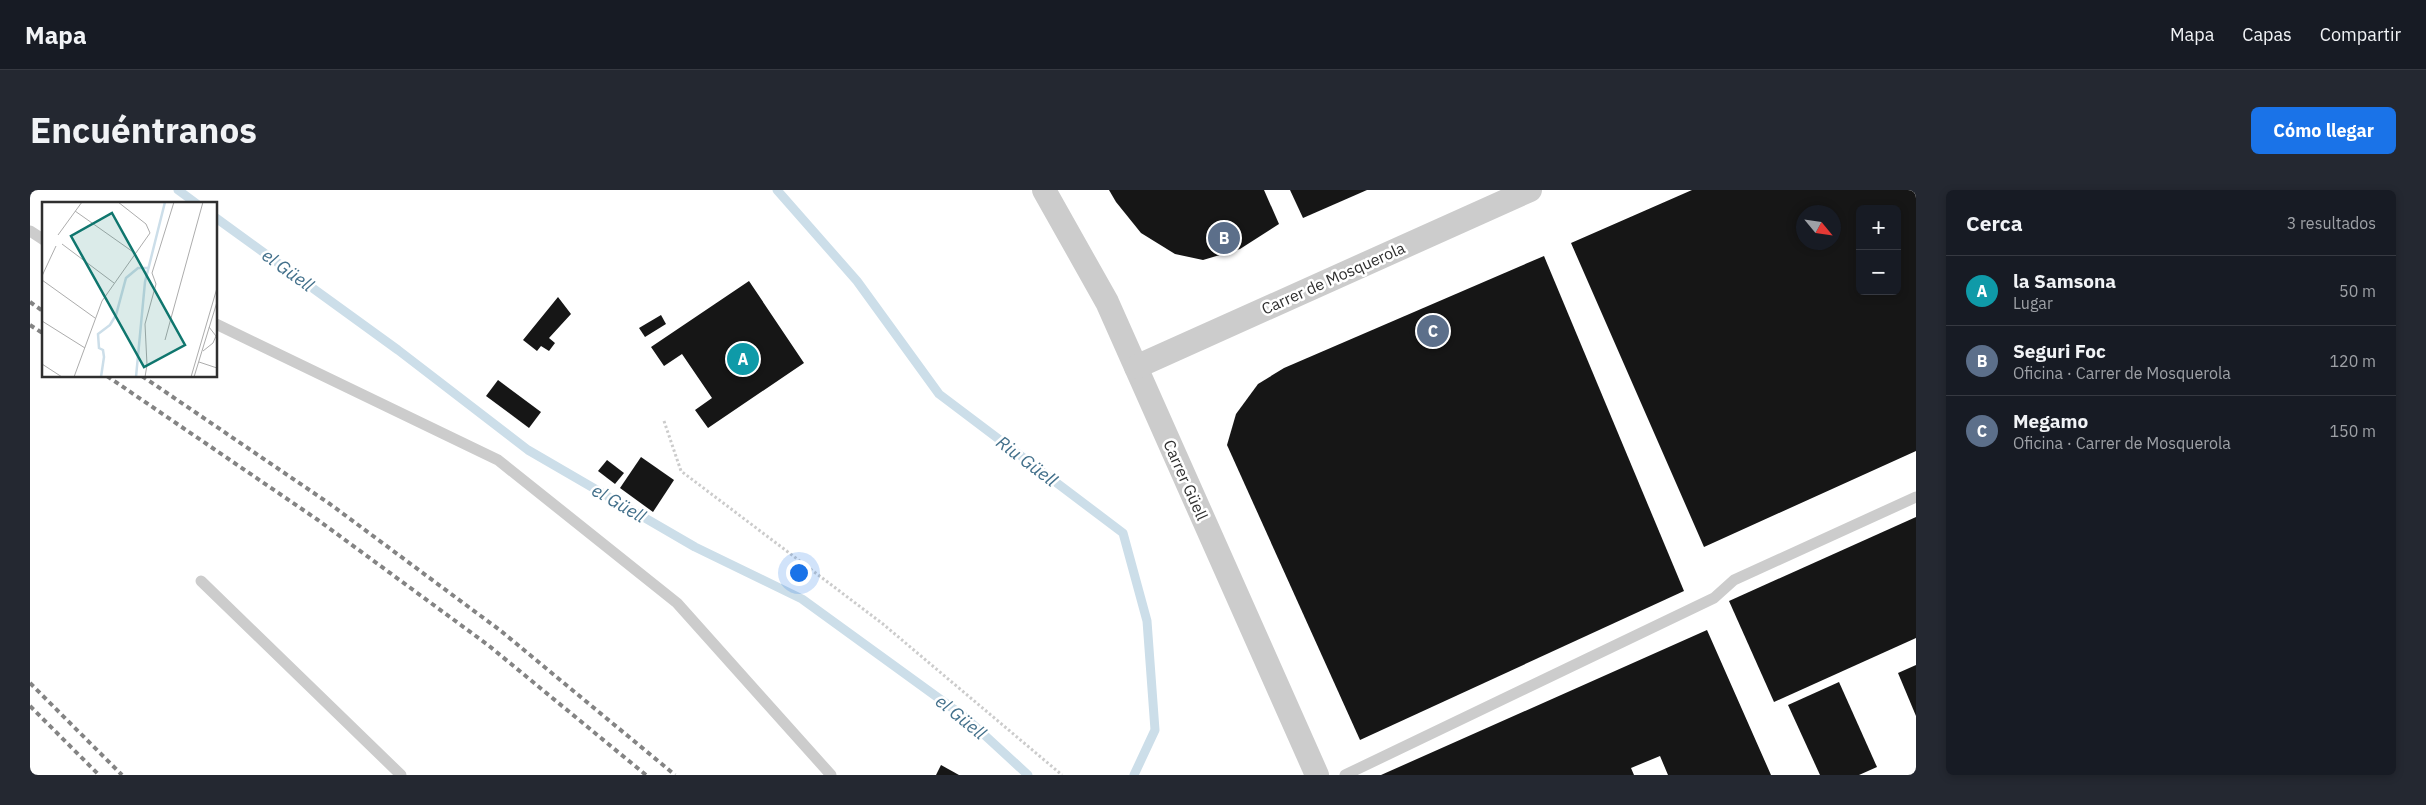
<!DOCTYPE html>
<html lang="es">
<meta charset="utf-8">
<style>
body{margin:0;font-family:"IBM Plex Sans",sans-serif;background:#242831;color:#f1f3f6}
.controls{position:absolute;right:15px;top:15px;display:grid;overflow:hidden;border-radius:8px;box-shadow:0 2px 8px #0003}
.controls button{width:45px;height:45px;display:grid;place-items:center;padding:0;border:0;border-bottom:1px solid #363941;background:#171b24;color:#f1f3f6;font:25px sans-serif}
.compass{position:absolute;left:1766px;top:15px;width:45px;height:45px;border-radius:50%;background:#171b24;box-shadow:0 2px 8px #0003;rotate:119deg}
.you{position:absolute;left:768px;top:382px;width:18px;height:18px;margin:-12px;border:4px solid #fff;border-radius:50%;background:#1a73e8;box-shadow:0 0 0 8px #1a73e833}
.badge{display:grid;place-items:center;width:32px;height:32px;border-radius:50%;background:#1a73e8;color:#fff;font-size:16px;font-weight:700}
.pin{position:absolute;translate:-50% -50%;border:2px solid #fff;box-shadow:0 1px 5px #0006}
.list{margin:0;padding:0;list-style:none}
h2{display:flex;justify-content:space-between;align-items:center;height:65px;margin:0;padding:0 20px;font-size:21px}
h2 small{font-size:16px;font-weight:400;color:#9ea1a6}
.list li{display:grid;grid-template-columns:32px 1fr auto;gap:15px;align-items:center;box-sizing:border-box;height:70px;padding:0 20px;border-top:1px solid #363941}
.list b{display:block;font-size:19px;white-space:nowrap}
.list p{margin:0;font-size:16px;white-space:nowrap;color:#9ea1a6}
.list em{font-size:16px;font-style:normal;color:#9ea1a6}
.map{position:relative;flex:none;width:1886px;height:585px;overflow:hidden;border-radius:8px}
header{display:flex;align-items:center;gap:30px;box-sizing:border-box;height:70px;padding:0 25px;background:#171b24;border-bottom:1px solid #363941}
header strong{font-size:24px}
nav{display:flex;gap:28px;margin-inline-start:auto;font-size:18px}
.intro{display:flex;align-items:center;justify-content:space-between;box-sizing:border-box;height:120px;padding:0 30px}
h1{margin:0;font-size:35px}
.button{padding:12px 22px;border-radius:8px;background:#1a73e8;color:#fff;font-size:18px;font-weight:700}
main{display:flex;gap:30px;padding:0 30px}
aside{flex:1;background:#171b24;border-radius:8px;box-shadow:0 2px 8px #0003}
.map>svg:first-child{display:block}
</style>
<header>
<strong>Mapa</strong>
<nav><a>Mapa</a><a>Capas</a><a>Compartir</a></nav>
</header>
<div class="intro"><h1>Encuéntranos</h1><a class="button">Cómo llegar</a></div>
<main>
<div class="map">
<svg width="1886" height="585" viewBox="0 0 1886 585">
<rect width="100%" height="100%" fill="#fff"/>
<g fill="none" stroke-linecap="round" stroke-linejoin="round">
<g stroke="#ccdee9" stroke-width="9">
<polyline points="148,0 167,14"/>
<polyline points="747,0 827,91 909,204 1093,343 1117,431 1125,540 1104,585"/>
<polyline points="186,28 368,160 498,260 665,357 772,409 936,528 998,585"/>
</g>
</g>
<g fill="#161616" fill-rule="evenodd">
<polygon points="1079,0 1234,0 1249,34 1210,59 1173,70 1145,64 1111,43 1086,12"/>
<polygon points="1260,0 1337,0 1273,28"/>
<path d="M1662 0H1886V261L1674 357 1541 53ZM1830 19H1867V101H1830ZM1774 22H1804V52H1774Z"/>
<polygon points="1514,66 1654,401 1330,550 1197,255 1206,224 1228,194 1254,178"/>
<polygon points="719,91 774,173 678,238 665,220 682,208 652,164 634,176 621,157"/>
<polygon points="528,107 541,124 519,148 525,153 519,161 511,156 507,161 493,150"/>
<polygon points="631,125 636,134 615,147 609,138"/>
<polygon points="468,190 511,222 499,238 456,206"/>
<polygon points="611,267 644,290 623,322 590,298"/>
<polygon points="577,270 594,283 585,294 568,281"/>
<polygon points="1886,327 1886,448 1744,512 1699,411"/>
<polygon points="1677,440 1741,585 1638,585 1630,566 1601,578 1604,585 1351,585"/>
<polygon points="1886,475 1886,526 1868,483"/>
<polygon points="1809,492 1847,577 1829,585 1790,585 1758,515"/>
<polygon points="911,575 929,585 906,585"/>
</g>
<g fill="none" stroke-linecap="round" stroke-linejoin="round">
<polyline stroke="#ccc" stroke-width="3" stroke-dasharray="2.5 2.5" stroke-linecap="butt" points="634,231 651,281 853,434 1032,585"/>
<g stroke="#ccc" stroke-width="11">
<polyline points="0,41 14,50"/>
<polyline points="186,134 468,270 647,413 801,585"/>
<polyline points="171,391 371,585"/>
<polyline points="1315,585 1684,408 1704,390 1886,307"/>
</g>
<g stroke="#ccc" stroke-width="24">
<polyline points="1014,0 1077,112 1287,585"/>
<polyline points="1106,177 1500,0"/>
</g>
<g stroke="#848484" stroke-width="4" stroke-dasharray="5 4" stroke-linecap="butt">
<polyline points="0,112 14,122"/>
<polyline points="0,135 14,144"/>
<polyline points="77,186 288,330 458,455 616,585"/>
<polyline points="112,186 300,314 471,441 645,585"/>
<polyline points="0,493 92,585"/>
<polyline points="0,516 69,585"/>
</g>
</g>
<g text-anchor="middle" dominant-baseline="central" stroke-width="5" stroke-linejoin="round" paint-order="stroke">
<g font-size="16" fill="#2f2f2f" stroke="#fff">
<text transform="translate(1303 88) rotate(-24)">Carrer de Mosquerola</text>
<text transform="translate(1156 290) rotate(66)">Carrer Güell</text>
</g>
<g font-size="18" font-style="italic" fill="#43708b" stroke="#fff">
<text transform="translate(258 80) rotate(36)">el Güell</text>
<text transform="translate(997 271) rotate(37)">Riu Güell</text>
<text transform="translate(589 313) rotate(30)">el Güell</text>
<text transform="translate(931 527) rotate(39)">el Güell</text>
</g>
</g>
<g transform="translate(12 12)">
<rect width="175" height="175" fill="#fff"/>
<path fill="none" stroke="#ccdee9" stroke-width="2.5" d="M59 175 62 155 61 148 57 146 56 132 68 123 74 113 84 76 96 66H106M94 175 103 80 123 0"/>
<path fill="none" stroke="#acacac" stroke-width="1" d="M33 9 94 52M16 33 40 0M20 42 72 81M0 74 14 44M0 78 53 116M0 119 43 146M123 138 161 0M161 149 171 141 174 134 167 125M157 160 175 166M0 162 20 175M32 175 60 99 108 31 104 22 76 0M103 175 105 163 103 122 114 82 110 71 132 0M149 175 175 86M152 175 175 100"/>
<path fill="#0f766e" fill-opacity="0.15" stroke="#0f766e" stroke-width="2.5" d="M70 11 143 143 102 165 29 34Z"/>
<rect width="175" height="175" fill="none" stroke="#2f2f2f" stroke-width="2.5"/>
</g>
</svg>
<div class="controls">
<button>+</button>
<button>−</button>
</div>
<svg class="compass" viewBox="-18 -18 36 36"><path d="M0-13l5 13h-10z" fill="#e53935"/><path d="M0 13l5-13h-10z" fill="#9ea1a6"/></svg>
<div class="you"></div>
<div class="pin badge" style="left:713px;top:169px;background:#0f9aa8">A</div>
<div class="pin badge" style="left:1194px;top:48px;background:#5c6f8a">B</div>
<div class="pin badge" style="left:1403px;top:141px;background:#5c6f8a">C</div>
</div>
<aside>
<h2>Cerca<small>3 resultados</small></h2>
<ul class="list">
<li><span class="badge" style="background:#0f9aa8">A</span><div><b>la Samsona</b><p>Lugar</p></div><em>50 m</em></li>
<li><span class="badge" style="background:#5c6f8a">B</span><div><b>Seguri Foc</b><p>Oficina · Carrer de Mosquerola</p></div><em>120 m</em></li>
<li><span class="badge" style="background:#5c6f8a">C</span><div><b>Megamo</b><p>Oficina · Carrer de Mosquerola</p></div><em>150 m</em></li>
</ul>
</aside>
</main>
